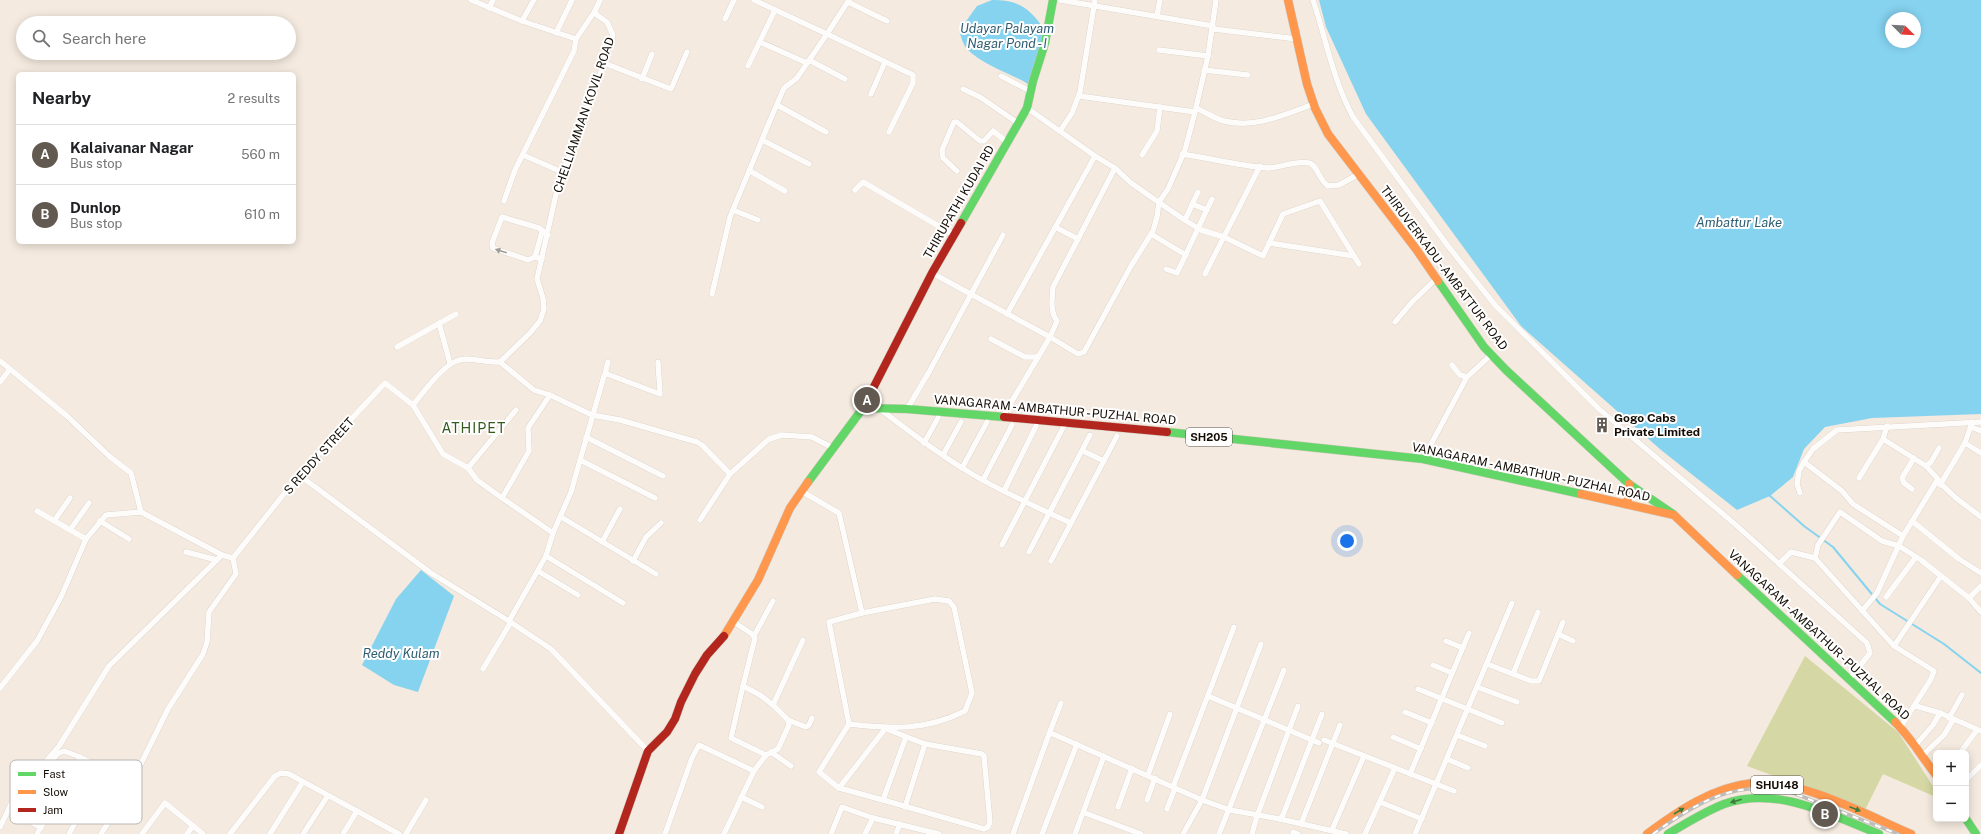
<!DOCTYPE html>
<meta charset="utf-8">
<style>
body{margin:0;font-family:"Public Sans",sans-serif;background:#f2f2f2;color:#202124}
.controls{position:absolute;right:12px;bottom:12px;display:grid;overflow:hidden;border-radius:6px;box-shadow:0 2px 10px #0003}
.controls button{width:36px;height:36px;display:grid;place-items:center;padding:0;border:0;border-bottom:1px solid #e0e0e0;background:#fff;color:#202124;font:20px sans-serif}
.compass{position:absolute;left:1885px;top:12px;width:36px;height:36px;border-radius:50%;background:#fff;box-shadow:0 2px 10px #0003;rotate:114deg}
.you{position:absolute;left:1347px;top:541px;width:14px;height:14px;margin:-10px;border:3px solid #fff;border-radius:50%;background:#1a73e8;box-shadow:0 0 0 6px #1a73e833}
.badge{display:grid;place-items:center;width:26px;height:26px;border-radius:50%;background:#625a51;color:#fff;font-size:13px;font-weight:700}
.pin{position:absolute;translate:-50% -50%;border:2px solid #fff;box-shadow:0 1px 4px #0006}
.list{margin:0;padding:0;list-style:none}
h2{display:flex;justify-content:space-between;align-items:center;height:52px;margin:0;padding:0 16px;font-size:17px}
h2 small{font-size:13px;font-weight:400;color:#757577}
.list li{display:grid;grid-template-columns:26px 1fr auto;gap:12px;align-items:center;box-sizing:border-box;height:60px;padding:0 16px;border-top:1px solid #e0e0e0}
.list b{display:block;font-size:15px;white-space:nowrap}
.list p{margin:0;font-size:13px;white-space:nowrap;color:#757577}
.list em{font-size:13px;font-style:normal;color:#757577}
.icon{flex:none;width:22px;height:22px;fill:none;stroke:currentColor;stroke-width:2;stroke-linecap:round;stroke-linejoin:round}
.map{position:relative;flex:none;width:1981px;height:834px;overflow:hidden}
.search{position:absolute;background:#fff;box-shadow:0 2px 10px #0003;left:16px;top:16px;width:280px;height:44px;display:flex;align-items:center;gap:10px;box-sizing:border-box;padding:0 14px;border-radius:22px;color:#757577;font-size:15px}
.panel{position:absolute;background:#fff;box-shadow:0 2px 10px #0003;left:16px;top:72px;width:280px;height:172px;border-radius:6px}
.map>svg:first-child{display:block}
</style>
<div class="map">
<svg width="1981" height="834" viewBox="0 0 1981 834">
<rect width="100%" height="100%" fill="#f4eadf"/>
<polygon fill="#d5d7a4" points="1805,656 1898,732 1936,791 1936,797 1883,774 1865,810 1747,766"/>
<g fill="#86d3f0" fill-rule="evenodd">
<path d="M992 0C1018 0 1029 7 1044 29L1041 50 1028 84C1008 72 982 65 966 48 963 44 961 36 959 31L977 6Z"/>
<path d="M1319 0H1981V414L1872 418 1825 427 1804 449 1793 477 1770 496 1737 510 1661 450 1521 326 1366 114 1326 27ZM1891 18H1915V42H1891Z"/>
<polygon points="421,570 454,596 418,692 394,685 362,665 396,599"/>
</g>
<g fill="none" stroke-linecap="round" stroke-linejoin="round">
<polyline stroke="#86d3f0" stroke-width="2" points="1769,495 1804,526 1833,547 1880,604 1944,644 1981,673"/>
<g stroke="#d0c8be" stroke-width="6">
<g id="street">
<polyline points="471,0 522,21 576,39 595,11"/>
<polyline points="754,0 827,34 849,0"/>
<polyline points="1060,0 1213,26"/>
<path d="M1313 0C1326 39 1333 80 1353 117L1448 246 1495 305 1599 409 1736 525 1867 643 1870 653 1849 680"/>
<polyline points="848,2 887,21"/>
<polyline points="489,8 493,0"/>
<polyline points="1157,16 1160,0"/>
<polyline points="725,19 734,0"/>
<polyline points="522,21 534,0"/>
<polyline points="1213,29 1297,39"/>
<polyline points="556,33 572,0"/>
<polyline points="760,42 807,63"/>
<polyline points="1159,50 1208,56"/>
<polyline points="809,60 845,79"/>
<polyline points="604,63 671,89 687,52"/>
<polyline points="748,66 775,10"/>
<polyline points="1204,70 1248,75"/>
<polyline points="1001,76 1030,91"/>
<polyline points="642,79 652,54"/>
<polyline points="963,89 980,97 1018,123"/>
<polyline points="871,94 885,62"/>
<polyline points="1079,96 1195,112"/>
<polyline points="777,105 826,132"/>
<polyline points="1027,108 1095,156 1115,168 1131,183 1183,219 1201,230 1224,237 1263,256 1283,214 1320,201 1359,264"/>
<path d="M1196 108C1205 112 1215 119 1224 121 1255 129 1286 114 1314 104"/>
<polyline points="1060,131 1072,113 1080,92 1095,0"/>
<polyline points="762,140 809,164"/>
<path d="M1182 154C1209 158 1240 166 1267 168 1281 168 1295 160 1309 163 1317 164 1319 181 1328 186L1339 185 1359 174"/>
<polyline points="523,155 562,172"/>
<polyline points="1142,155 1157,131 1160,107"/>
<polyline points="750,171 785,191"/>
<polyline points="957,171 943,158 942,150 954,122 957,122 980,141 984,141 993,131 1007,142"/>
<polyline points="855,190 863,182 954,235"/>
<polyline points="504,201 515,170 574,51 576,39"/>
<polyline points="1192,204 1207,210"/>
<polyline points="733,210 758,220"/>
<polyline points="1185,220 1198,192"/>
<polyline points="1055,227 1078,239"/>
<polyline points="1151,234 1186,255"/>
<polyline points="1269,243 1354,256"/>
<polyline points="535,257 542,232"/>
<polyline points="542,259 535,257 528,260 493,248 492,243 502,217 539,228 548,235"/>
<polyline points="1166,269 1177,273 1212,199"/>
<path d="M932 273 1050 337 1057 321C1050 312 1052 299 1053 287L1115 168"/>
<polyline points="1205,274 1260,166"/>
<polyline points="712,294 730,217 771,118 784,88 797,78 827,34 913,75 913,83 889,132"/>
<polyline points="1007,314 1095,156"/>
<polyline points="1395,322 1413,301 1436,279"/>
<polyline points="439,323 450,363"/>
<polyline points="991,339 1025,357 1038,357"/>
<polyline points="397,347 456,314"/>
<polyline points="0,361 67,416 109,456 131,473 141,512"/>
<polyline points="500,362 530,333 540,321 544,309 543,298 537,279 559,181 598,81 613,35 607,22 597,15 595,11 600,0"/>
<polyline points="1452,365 1460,375 1467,377 1492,354"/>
<polyline points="605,374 608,362"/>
<polyline points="0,382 10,369"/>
<polyline points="550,395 592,415 620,420 697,442 702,445 730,474"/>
<path d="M413 405C426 390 445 359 466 359 478 359 489 363 500 362L534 390 550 395 528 428 529 451 502 498 553 533"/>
<path d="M880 409C910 432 940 455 972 474 1004 493 1038 508 1071 523"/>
<polyline points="907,409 929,372 1003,235"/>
<polyline points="1002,418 1050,337 1078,354 1084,352 1131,266 1153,231 1157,217 1159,202 1168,189 1185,150 1195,112 1208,56 1216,0"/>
<polyline points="1971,427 1981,431"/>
<polyline points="586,437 663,476"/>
<polyline points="1883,439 1926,466"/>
<polyline points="924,443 938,418"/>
<polyline points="1965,443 1981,453"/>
<polyline points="1083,451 1104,461"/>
<polyline points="943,455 961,422"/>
<polyline points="1423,459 1467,377"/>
<polyline points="580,460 655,498"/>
<polyline points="1804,462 1842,491 1853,504 1903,536"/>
<polyline points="468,468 516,410"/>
<polyline points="962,468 987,422"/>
<polyline points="299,475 431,573 509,621 551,649 648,751"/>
<polyline points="1859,478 1883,439 1887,426"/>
<polyline points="983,480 1012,425"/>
<polyline points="1940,483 1956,498 1981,517"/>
<polyline points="1940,485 1965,443 1972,422"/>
<polyline points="1912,489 1904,483 1902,478 1914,458"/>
<path d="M801 491 839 513 862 613 935 599 949 601 954 607 972 693 965 711C925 731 892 729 849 724"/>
<polyline points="1004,491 1036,426"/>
<polyline points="1800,493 1797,484 1799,471 1804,462 1813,449 1837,430 1981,422"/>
<polyline points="37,511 86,539"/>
<polyline points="561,517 656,574"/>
<polyline points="700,520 730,474 769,439 782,435 812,437 833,448"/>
<polyline points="54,521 70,498"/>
<polyline points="100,521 129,539"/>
<polyline points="1912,521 1959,559 1981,573"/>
<polyline points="70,530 89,503"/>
<polyline points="602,542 620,509"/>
<polyline points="1002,545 1066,422"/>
<polyline points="186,552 217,560"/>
<polyline points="1029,552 1090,435"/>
<polyline points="546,556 623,603"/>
<polyline points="233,558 299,475 385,383 413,405 443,454 468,468 477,480 502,498"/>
<polyline points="633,561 646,537 661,523"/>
<polyline points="1051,561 1117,436"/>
<polyline points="1779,564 1791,552 1815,558"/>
<polyline points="538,571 578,595"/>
<polyline points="1886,597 1916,557"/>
<polyline points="1969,598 1981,586"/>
<polyline points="1862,611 1877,593 1903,536 1938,479 1926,466 1931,462 1939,448"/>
<polyline points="862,613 829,622 849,724 819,772 839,788 885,729"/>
<polyline points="509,621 546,556 553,533 571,492 604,376 607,374 660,394 658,362"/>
<polyline points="1558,634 1573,641"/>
<polyline points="754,636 773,601"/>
<polyline points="1446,641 1463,648"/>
<polyline points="1894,646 1815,558 1818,545 1840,512 1882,541 1899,546 1921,560 1969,598 1981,612"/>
<polyline points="1487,664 1531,681 1539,681 1563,622"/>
<polyline points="1433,665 1452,673"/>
<polyline points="483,669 511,622"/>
<polyline points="1513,674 1538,612"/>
<polyline points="743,686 731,738 766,755"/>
<polyline points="1477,687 1517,702"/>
<polyline points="0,688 37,641 61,597 86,539 106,515 141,512 222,555 233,558"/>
<polyline points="1418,689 1502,723"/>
<polyline points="1208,696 1319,743"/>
<polyline points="773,705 803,640"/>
<polyline points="1916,706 1940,713 1981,731"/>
<polyline points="1405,712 1432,723"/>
<polyline points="1949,718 1962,695"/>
<polyline points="788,720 806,727 809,725 812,718"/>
<polyline points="1900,728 1931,679 1934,671 1894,646 1941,576"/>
<polyline points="889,730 925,744 982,754 984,756 990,822 988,827 984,829 883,800 906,737"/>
<polyline points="1049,734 1061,703"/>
<polyline points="1457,735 1485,746"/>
<polyline points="1393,737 1421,749"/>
<polyline points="1324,740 1454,791"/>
<polyline points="1914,747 1933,725 1940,713"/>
<polyline points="771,752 791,766"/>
<polyline points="1960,753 1977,730"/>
<polyline points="1922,756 1944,735 1953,720"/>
<polyline points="1447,759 1468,768"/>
<polyline points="1410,774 1469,633"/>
<polyline points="1148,775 1170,714"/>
<polyline points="1966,780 1981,765"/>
<polyline points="1173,787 1234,627"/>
<polyline points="839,788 883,800"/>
<polyline points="741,797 762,807"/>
<polyline points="1147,800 1155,778"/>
<polyline points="1380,802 1422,819"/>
<polyline points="905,807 925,744"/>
<polyline points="1118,807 1132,768"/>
<polyline points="1167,809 1175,788"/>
<polyline points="1085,813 1141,834"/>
<polyline points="1280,819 1346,834"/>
<polyline points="1301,824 1340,725"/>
<polyline points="0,827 13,800 59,746 109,666 222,555"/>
<polyline points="41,828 24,818 20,813 23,802 57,754 64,751 80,757"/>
<polyline points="1332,830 1364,756"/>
<polyline points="1293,832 1298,834"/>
<polyline points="37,834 80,757 125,780"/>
<polyline points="69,834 104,770"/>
<polyline points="101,834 124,798 168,709 203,654 207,642 209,612 236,574 233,558"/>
<polyline points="142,834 165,803 203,834"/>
<polyline points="187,834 193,826"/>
<polyline points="230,834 275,776 281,773 289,774 399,834"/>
<polyline points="270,834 302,783"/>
<polyline points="303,834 327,797"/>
<polyline points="343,834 357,811"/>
<polyline points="406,834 426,800"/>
<polyline points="665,834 692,758 699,745 754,771"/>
<polyline points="724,834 754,771 766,755 778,749 789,725 788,720 773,705 760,695 743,686 755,638 752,634 734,622"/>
<polyline points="831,834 842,807 873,818 939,834"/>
<polyline points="865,834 873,818"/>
<polyline points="896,834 900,824"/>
<polyline points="1013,834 1049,734 1053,734 1202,800 1230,810 1280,819 1283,815 1322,714"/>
<polyline points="1042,834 1077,744"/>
<polyline points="1075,834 1104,756"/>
<polyline points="1183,834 1202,800 1261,644"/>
<polyline points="1219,834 1284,670"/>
<polyline points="1252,834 1257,816 1298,706"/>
<polyline points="1365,834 1395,768"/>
<polyline points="1415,834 1512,603"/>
</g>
</g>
<g stroke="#d0c8be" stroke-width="9">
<g id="fast">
<polyline points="961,223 1027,108 1033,81 1045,43 1053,0"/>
<polyline points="1438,281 1484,347 1506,370 1629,484 1673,514"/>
<polyline points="1167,432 1423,459 1581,494"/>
<polyline points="808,482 863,408 907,409 1004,417"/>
<polyline points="1737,575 1895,722"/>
<polyline points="1966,819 1976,834"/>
<path d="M1668 834C1686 823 1704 812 1724 804 1777 785 1831 815 1879 834"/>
</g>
</g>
<g stroke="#d0c8be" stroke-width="9">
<g id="slow">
<polyline points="1288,0 1307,84 1315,108 1328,134 1416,249 1438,281"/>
<polyline points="1581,494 1674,515 1737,575"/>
<polyline points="1626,504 1629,496 1629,484"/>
<polyline points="724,636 758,580 790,508 808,482"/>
<path d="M1895 722C1911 738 1922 757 1936 775"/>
<path d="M1647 834C1678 811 1713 787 1753 783 1801 779 1867 815 1911 834"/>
</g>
</g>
<g stroke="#d0c8be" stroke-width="9">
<g id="jam">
<polyline points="863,408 932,273 961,223"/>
<polyline points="1004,417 1167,432"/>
<polyline points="619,834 648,751 667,732 675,719 681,702 695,674 707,655 724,636"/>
</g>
</g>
<use href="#street" stroke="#fdfcfa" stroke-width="5.5"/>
<use href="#fast" stroke="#63d668" stroke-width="8"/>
<use href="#slow" stroke="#ff974d" stroke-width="8"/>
<use href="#jam" stroke="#b3261e" stroke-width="8"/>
<g stroke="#bfbdba" stroke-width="3.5">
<path id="rail" d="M1653 834C1696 803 1734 780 1788 791L1898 834"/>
</g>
<use href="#rail" stroke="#fff" stroke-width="2" stroke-dasharray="6" stroke-linecap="butt"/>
</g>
<defs><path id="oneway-solid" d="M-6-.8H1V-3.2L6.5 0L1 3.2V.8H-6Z"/></defs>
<use fill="#a09c98" href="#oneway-solid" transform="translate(501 251) rotate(-162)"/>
<g fill="#3f7c3b">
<use href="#oneway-solid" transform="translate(1736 801) rotate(164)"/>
<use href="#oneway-solid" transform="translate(1855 809) rotate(21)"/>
<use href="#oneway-solid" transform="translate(1679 811) rotate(-30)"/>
</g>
<defs>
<g id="building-bare" transform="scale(1.2)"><path d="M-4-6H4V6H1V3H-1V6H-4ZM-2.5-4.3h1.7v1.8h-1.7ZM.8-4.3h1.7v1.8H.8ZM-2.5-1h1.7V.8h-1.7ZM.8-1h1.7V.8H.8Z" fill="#625a51" stroke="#fff" stroke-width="2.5" paint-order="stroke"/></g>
</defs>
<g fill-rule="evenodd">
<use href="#building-bare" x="1602" y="425"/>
</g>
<g text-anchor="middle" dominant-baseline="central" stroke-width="4" stroke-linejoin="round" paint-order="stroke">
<g fill="#fff" stroke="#5a5650" stroke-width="1">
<rect x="1186" y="428" width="46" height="18" rx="3"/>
<rect x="1751" y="776" width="52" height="18" rx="3"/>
</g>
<g font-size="11" font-weight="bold" fill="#140d05">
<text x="1209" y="437">SH205</text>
<text x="1777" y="785">SHU148</text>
</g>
<g font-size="12" fill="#140d05" stroke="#fff">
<text transform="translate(584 115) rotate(-71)">CHELLIAMMAN KOVIL ROAD</text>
<text transform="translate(959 202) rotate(-60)">THIRUPATHI KUDAI RD</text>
<text transform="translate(1444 268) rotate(53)">THIRUVERKADU - AMBATTUR ROAD</text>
<text transform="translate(1055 410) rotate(5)">VANAGARAM - AMBATHUR - PUZHAL ROAD</text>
<text transform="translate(319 456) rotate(-48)">S REDDY STREET</text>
<text transform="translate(1531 472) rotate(12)">VANAGARAM - AMBATHUR - PUZHAL ROAD</text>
<text transform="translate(1819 635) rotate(43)">VANAGARAM - AMBATHUR - PUZHAL ROAD</text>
</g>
<g font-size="12" font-weight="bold" fill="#140d05" stroke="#fff" text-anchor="start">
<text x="1614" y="418">Gogo Cabs<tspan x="1614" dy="14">Private Limited</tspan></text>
</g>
<g font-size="13" font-style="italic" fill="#2f5e72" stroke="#fff">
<text x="1007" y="28">Udayar Palayam<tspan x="1007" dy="15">Nagar Pond - I</tspan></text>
<text x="1739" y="222">Ambattur Lake</text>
<text x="401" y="653">Reddy Kulam</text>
</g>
<g font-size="14" letter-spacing="1" fill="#345a1c" stroke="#fff">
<text x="474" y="428">ATHIPET</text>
</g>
</g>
<rect x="10" y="760" width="132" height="64" rx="6" fill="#fff" stroke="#b8b6b4" stroke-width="1"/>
<rect x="18" y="772" width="18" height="4" fill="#63d668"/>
<rect x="18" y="790" width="18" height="4" fill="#ff974d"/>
<rect x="18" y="808" width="18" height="4" fill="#b3261e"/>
<g font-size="11" fill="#140d05">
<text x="43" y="778">Fast</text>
<text x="43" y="796">Slow</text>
<text x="43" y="814">Jam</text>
</g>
</svg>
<div class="controls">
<button>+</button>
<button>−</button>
</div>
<svg class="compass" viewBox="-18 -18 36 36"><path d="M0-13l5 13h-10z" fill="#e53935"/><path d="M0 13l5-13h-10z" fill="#757577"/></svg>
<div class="you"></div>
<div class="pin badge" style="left:867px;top:400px">A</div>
<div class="pin badge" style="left:1825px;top:814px">B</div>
<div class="search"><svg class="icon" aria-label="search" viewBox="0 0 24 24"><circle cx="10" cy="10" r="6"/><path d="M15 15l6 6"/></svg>Search here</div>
<section class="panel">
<h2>Nearby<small>2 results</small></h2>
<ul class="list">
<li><span class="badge">A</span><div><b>Kalaivanar Nagar</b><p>Bus stop</p></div><em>560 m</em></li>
<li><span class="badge">B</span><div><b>Dunlop</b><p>Bus stop</p></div><em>610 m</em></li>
</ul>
</section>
</div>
